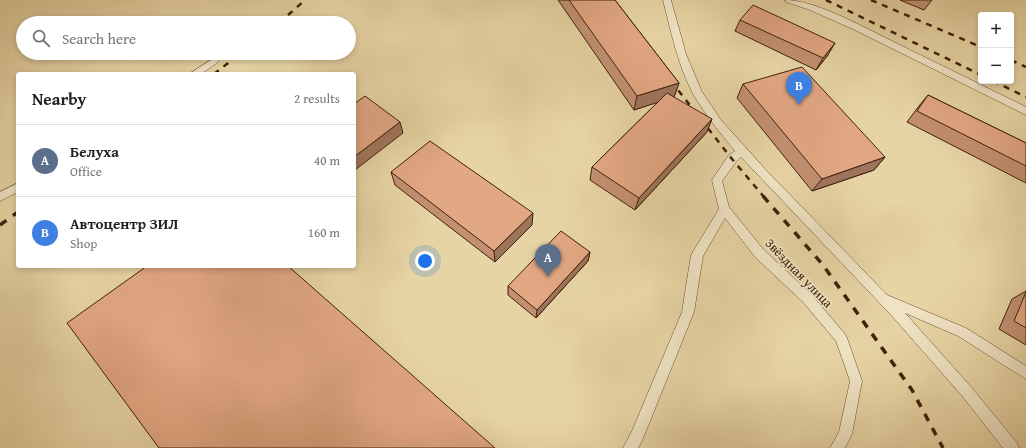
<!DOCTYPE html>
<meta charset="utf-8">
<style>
body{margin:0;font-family:"Gentium Book Plus",serif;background:#f2f2f2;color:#202124}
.controls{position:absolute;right:12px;top:12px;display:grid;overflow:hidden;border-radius:4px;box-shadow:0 2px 6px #0003}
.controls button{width:36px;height:36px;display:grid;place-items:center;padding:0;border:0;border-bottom:1px solid #e0e0e0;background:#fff;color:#202124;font:20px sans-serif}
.you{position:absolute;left:425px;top:261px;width:14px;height:14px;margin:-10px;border:3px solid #fff;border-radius:50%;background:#1a73e8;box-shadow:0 0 0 6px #1a73e833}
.badge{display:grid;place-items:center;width:26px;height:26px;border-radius:50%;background:#d93025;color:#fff;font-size:13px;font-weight:700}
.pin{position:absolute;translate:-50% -33px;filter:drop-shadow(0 1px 2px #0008)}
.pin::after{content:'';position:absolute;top:21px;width:14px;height:12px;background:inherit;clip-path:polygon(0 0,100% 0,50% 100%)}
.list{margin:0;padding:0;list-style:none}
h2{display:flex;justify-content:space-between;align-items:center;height:52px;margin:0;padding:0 16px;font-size:17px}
h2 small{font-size:13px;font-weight:400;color:#757577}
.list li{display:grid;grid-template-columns:26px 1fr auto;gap:12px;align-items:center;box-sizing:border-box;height:72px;padding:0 16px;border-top:1px solid #e0e0e0}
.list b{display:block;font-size:15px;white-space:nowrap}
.list p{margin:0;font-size:13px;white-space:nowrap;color:#757577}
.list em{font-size:13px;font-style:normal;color:#757577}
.icon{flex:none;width:22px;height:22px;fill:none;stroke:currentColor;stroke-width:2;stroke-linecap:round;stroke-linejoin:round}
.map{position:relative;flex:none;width:1026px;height:448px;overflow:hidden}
.search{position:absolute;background:#fff;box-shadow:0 2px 6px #0003;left:16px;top:16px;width:340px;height:44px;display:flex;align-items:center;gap:10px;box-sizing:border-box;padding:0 14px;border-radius:22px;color:#757577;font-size:15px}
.panel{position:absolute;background:#fff;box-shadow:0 2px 6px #0003;left:16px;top:72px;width:340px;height:196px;border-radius:4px}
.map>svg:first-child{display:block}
</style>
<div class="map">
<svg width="1026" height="448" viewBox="0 0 1026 448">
<rect width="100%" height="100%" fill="#e7d4a4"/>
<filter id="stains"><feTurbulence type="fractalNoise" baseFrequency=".005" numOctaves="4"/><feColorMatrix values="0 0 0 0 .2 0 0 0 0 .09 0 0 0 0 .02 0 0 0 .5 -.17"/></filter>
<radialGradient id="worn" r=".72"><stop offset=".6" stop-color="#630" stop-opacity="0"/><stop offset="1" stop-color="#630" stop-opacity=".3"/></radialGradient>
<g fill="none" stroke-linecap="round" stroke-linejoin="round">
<g stroke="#6a4d32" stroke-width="1">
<g id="lane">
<path d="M663 0H671L686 54 702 92 721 120 765 169 887 295 966 328 1026 366V379L958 336 905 313 972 388 1017 443 1019 448H1003L963 397 892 316 741 157 736 162 722 181 729 207 763 249 811 294 845 334 847 338 862 381 852 434 845 448H830L839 432 850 381 836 341 803 302 755 257 725 218 703 256 694 312 642 441 638 448H623L632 431 682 312 691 255 719 209 712 180 728 156 735 151C720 133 705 114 693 94 678 65 671 32 663 0Z"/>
<path d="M785 0C816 0 863 27 892 41 937 63 981 85 1026 107V115L855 30 810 10 786 2Z"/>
<polygon points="214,58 217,59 219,61 217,63 201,74 189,74"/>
<polygon points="18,183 18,192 0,201 0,192"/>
</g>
</g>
<use href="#lane" fill="#efe3c4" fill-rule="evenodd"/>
<g stroke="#40200c" stroke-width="2.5" stroke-dasharray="6 6" stroke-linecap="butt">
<polyline points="826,0 981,75"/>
<polyline points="871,0 981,47"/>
<polyline points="279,23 305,0"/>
<polyline points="1011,60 1026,67"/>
<polyline points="214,74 241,53"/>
<polyline points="671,81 732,159 764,197"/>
<polyline points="993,81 1026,97"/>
</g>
<g stroke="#40200c" stroke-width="3.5" stroke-dasharray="8 8" stroke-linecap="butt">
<polyline points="763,196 823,265 912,390 943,448"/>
<polyline points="0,225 18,212"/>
</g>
</g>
<g fill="#c29071" stroke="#40200c">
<polygon points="558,0 615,0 679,83 674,97 707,132 635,210 590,180 592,167 658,102 634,110"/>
<polygon points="900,0 932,0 924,10"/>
<polygon points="740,20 828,55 816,70 735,31"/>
<polygon points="743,84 885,157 874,170 812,191 737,98"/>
<polygon points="928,95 1026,143 1026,183 907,122 919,106"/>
<polygon points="391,172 532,225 495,262 395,185"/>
<polygon points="590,252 588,261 536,318 508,295 508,286"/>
<polygon points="1026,291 1026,345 999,329 1012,299"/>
</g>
<g fill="#9e755c" stroke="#40200c">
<polygon points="835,43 828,55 816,70 823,58"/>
<polygon points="679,83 674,97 634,110 637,96"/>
<polygon points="712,119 707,132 635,210 639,198"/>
<polygon points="400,122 403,133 355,170 354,167 354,157"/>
<polygon points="885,157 874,170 812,191 822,179"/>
<polygon points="533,213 532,225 495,262 494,251"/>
<polygon points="590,252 588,261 536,318 537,310"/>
</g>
<g fill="#e2a783" stroke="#40200c">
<polygon points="569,0 615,0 679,83 637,96"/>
<polygon points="753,5 835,43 823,58 740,20"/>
<polygon points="802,67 885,157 822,179 743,84"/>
<polygon points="667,93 712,119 639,198 592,167"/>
<polygon points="928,95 1026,143 1026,166 917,111"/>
<polygon points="365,96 400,122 354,157 354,104"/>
<polygon points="430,141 533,213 494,251 391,172"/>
<polygon points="561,231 590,252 537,310 508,286"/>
<polygon points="147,266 288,266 495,448 159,448 67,323"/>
<polygon points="1026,292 1026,328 1014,321"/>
</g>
<g text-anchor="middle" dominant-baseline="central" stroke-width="3.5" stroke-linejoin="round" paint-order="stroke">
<g font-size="13" fill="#40200c" stroke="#efe3c4">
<text transform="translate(799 273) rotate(46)">Звёздная улица</text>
</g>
</g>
<rect width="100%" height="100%" filter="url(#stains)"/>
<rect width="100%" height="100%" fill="url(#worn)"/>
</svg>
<div class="controls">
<button>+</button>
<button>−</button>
</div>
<div class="you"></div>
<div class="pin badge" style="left:548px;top:277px;background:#5c6f8a">A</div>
<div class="pin badge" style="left:799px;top:105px;background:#3f7fe0">B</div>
<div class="search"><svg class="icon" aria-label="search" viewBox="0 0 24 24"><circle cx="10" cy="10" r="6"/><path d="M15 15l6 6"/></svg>Search here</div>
<section class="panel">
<h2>Nearby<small>2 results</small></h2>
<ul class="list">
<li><span class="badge" style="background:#5c6f8a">A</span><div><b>Белуха</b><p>Office</p></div><em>40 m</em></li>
<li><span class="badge" style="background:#3f7fe0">B</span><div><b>Автоцентр ЗИЛ</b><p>Shop</p></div><em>160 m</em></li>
</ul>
</section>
</div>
